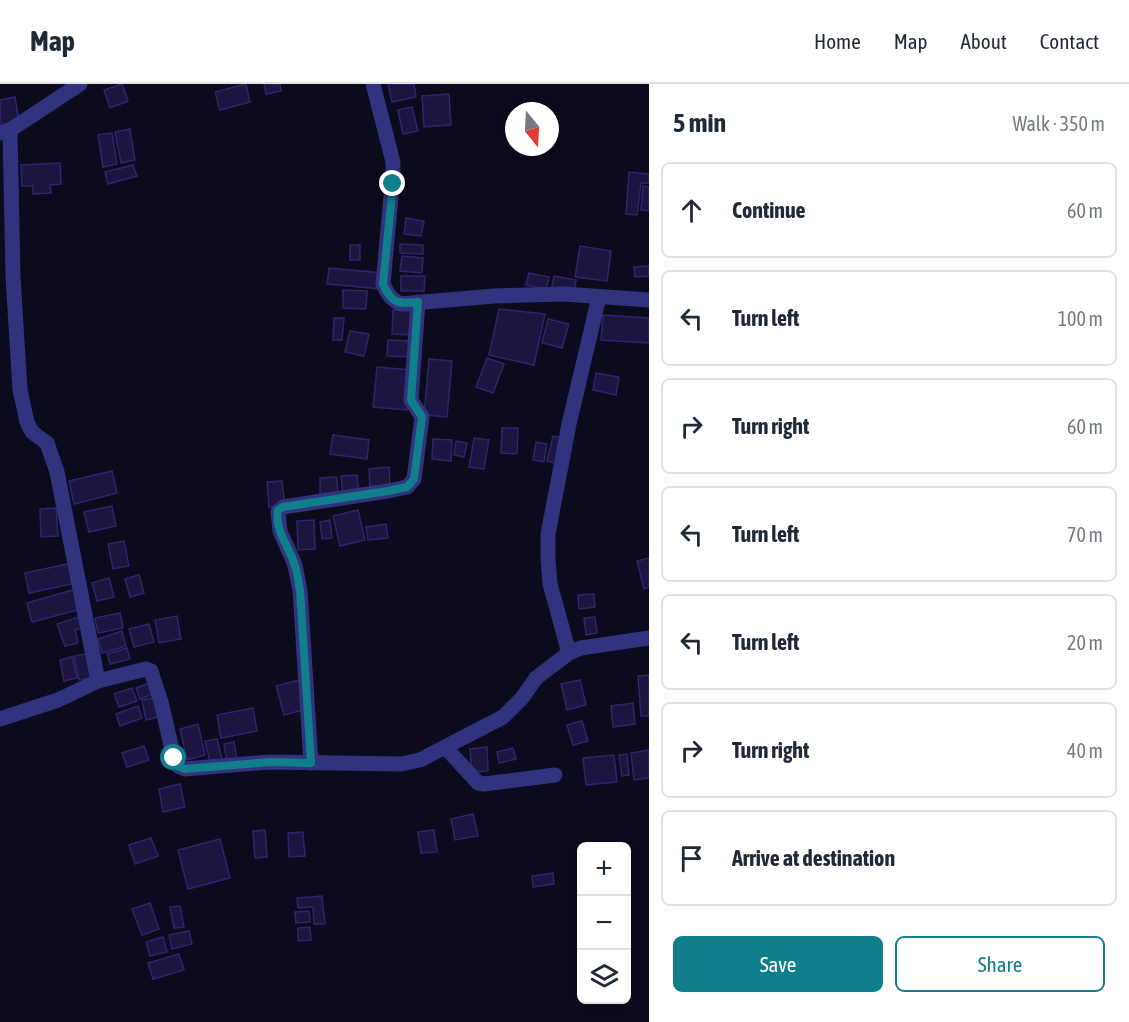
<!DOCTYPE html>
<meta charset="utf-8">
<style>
body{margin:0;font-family:"Asap Condensed",sans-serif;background:#f2f2f3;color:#1f2937}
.controls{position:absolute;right:18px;bottom:18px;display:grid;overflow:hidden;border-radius:9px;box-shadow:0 3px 9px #0003}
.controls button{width:54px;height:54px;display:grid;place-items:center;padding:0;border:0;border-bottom:2px solid #e0e1e3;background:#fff;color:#1f2937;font:30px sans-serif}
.compass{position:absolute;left:505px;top:18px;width:54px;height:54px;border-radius:50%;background:#fff;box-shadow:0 3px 9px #0003;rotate:162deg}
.stop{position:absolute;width:18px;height:18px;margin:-14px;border:4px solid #117e8b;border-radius:50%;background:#fff}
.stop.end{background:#117e8b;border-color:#fff;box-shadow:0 2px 6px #0008}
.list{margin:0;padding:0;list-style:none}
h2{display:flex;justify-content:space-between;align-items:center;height:78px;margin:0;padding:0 24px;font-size:26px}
h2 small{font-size:20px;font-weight:400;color:#747a83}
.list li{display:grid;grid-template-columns:39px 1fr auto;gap:18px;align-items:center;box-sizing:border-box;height:96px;margin:0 12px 12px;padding:0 12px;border:2px solid #e0e1e3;border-radius:9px}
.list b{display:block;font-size:22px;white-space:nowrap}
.list em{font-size:20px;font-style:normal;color:#747a83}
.actions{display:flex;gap:12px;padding:18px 24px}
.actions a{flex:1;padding:14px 0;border:2px solid #117e8b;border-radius:9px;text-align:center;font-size:21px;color:#117e8b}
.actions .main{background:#117e8b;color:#fff}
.icon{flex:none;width:33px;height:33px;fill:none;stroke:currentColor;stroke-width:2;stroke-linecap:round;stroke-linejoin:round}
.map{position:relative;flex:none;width:649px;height:938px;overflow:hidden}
header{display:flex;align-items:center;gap:36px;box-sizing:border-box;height:84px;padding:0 30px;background:#fff;border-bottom:2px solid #e0e1e3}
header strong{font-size:28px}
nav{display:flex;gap:33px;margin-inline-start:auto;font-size:21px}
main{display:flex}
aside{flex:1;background:#fff}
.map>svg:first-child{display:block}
</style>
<header>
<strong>Map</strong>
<nav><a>Home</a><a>Map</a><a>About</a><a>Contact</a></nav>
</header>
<main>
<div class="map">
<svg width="649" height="938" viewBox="0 0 649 938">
<rect width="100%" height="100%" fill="#0c0a1d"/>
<g fill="#1b153f" stroke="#2f256d" stroke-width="1.5">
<polygon points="122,0 128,17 110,24 104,6"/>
<polygon points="246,0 250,18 220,26 215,8"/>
<polygon points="264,0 280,0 281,7 266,10"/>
<polygon points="388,0 414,0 416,13 392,18"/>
<polygon points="449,10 451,41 424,43 422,12"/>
<polygon points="15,13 19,38 0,41 0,16"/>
<polygon points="412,23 418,47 403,50 398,26"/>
<polygon points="130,45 135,76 121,79 115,48"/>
<polygon points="112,49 117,80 103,83 98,51"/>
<polygon points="60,79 61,100 50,101 51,109 33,110 33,102 22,102 21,81"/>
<polygon points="133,81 137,92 108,100 105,88"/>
<polygon points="629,88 649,90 649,99 641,99 637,131 626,130"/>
<polygon points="643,102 649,103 649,127 641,126"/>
<polygon points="406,134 424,137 421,152 404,150"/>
<polygon points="400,160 423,161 423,170 400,169"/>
<rect x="350" y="161" width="10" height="15"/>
<polygon points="580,162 611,167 607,197 575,193"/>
<polygon points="402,172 423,174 422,189 400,187"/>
<polygon points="649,182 649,192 635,193 634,183"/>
<polygon points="329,184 383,189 381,205 327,200"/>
<polygon points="529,189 549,193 546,205 526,201"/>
<polygon points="401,192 425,192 424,207 401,207"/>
<polygon points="554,192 576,196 574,207 552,203"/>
<polygon points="343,206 367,207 366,225 343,224"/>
<polygon points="499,225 545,230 534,281 489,271"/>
<polygon points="393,226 415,227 413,251 392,250"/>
<polygon points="603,231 649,234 649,259 601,256"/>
<polygon points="334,234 344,234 342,256 333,256"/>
<polygon points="548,235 569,240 562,264 542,259"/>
<polygon points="350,247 369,250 364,272 345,268"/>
<polygon points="388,256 413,257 412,273 387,272"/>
<polygon points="487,274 504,280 493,309 476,303"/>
<polygon points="429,275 452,277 447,333 424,331"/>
<polygon points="377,283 411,286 407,326 373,323"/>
<polygon points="596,289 619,293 616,311 593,306"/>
<polygon points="502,344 518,344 517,370 501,369"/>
<polygon points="333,351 369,356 367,375 330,370"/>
<polygon points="553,352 565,354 560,380 547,377"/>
<polygon points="474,354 489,356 484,385 469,383"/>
<polygon points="433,355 452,356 451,377 432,375"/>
<polygon points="456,357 467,359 464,373 454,371"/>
<polygon points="536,358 547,360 544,378 533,376"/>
<polygon points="389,383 390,404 370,405 369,385"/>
<polygon points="112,387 117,409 74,420 69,397"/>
<polygon points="357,391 359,410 343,412 341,392"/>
<polygon points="337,393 338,414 320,414 320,394"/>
<polygon points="282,397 285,421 269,423 267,398"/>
<polygon points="112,422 116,442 89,448 84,428"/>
<polygon points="56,424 58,452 41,453 40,425"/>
<polygon points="358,426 365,456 340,462 333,432"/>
<polygon points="314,436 315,465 298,466 297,437"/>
<polygon points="330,436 332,454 322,455 320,438"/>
<polygon points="386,440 388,454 368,456 366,443"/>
<polygon points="124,457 129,482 113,485 108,460"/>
<polygon points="649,474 649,503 644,505 637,477"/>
<polygon points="72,479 76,499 29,509 25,489"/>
<polygon points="139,491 144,509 130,513 125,495"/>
<polygon points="109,494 114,513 97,517 92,499"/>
<polygon points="76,505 81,525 32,538 27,519"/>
<polygon points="594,510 595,523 579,525 578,511"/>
<polygon points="120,529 123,544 98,549 95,534"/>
<polygon points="82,532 85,543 75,546 78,559 65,562 57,540"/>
<polygon points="177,532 181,555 159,559 155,536"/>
<polygon points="595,533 597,549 586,551 584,534"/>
<polygon points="149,540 154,558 134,563 129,545"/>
<polygon points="122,547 126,562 102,569 98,555"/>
<polygon points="127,564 130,575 110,580 107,570"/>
<polygon points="91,569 96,593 79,596 74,572"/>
<polygon points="72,573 77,594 64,597 60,576"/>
<polygon points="649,591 649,632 641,632 638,592"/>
<polygon points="299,596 307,625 284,631 276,602"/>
<polygon points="580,596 586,621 567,626 561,600"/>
<polygon points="152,598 156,609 140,615 136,604"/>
<polygon points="132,604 137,617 119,623 114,610"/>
<polygon points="158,613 162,632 146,636 142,616"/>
<polygon points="633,619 635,640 613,643 611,622"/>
<polygon points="138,622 142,634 120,642 116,630"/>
<polygon points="253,624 257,647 221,654 217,631"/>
<polygon points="582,637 588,657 573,661 567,641"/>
<polygon points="198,640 205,671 187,676 180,645"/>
<polygon points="217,655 223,679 211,682 205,657"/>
<polygon points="234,658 237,676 227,678 224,660"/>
<polygon points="144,662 149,676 127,683 122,669"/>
<polygon points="487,663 488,687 472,688 470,665"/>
<polygon points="513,664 516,675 499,679 497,668"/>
<polygon points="649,666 649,694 634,696 631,669"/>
<polygon points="627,670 629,691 622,692 619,671"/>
<polygon points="614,671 617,698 586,701 583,674"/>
<polygon points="180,700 185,723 163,728 159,705"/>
<polygon points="473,730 478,752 455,756 451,735"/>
<polygon points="265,746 267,773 255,774 253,747"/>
<polygon points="434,746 437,768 421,769 418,748"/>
<polygon points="303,748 305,772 289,773 288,749"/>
<polygon points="151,754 158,772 135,780 129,761"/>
<polygon points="220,755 230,794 188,805 178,766"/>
<polygon points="553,789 554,800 533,803 532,792"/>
<polygon points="322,812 325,840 314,840 313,823 298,824 297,814"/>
<polygon points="150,819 159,845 142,851 132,825"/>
<polygon points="180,822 184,843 174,844 170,823"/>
<polygon points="309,827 310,838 296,839 295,828"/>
<polygon points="310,843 311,856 298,857 298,844"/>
<polygon points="189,847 192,860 172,865 169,851"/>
<polygon points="163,853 167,868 150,872 146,858"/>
<polygon points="179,870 184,886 153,895 148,879"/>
</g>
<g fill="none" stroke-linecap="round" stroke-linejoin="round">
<g stroke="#31337f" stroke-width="15">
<path d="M373 0 393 78V91L383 200C388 210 390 215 401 220L494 212 564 210 649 216"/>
<polyline points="10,46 13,193 20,306 27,338 32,348 47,359 57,388 98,597"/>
<polyline points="1,49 10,46 80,0"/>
<polyline points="569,569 550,500 548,475 548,450 569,340 599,213"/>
<polyline points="0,635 58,616 98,597 146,585 151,587 161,618 174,674 179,683 185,685 269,678 401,680 420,676 503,633 522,614 536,594 569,569 581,564 649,554"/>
<polyline points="446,664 478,699 484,700 555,691"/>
<polyline points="311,679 300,506 295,481 280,447 278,427 283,423 388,407 407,403 414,395 422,333 411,316 418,218"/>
</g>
</g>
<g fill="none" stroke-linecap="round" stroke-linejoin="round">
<path stroke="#117e8b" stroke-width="8" d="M174 674 179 683 185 685 270 678 311 679 300 506C298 498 298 489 295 482 290 464 274 446 278 426L283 423 388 407 407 403 414 395 422 333 411 316 418 218C397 220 392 220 383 200L393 100"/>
</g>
</svg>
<div class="controls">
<button>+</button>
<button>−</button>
<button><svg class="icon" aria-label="layers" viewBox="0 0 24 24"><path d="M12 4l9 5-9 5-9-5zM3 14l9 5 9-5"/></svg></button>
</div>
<svg class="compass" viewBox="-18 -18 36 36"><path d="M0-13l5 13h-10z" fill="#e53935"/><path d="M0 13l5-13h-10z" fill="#747a83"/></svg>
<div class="stop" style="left:174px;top:674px"></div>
<div class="stop end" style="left:393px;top:100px"></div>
</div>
<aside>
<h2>5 min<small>Walk · 350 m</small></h2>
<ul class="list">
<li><svg class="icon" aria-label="ahead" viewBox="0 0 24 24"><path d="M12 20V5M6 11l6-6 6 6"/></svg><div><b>Continue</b></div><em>60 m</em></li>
<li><svg class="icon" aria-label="left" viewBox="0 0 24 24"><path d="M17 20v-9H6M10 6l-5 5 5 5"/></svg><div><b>Turn left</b></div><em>100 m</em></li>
<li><svg class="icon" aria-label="right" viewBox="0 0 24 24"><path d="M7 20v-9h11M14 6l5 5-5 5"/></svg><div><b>Turn right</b></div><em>60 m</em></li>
<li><svg class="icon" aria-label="left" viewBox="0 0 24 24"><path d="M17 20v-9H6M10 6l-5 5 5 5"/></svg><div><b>Turn left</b></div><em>70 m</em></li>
<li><svg class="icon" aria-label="left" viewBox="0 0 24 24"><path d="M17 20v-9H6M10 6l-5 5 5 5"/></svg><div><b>Turn left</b></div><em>20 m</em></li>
<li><svg class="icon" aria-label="right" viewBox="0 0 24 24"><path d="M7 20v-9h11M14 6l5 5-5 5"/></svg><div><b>Turn right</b></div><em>40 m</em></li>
<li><svg class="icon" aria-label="arrive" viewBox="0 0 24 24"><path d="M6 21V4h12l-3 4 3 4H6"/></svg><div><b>Arrive at destination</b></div></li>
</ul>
<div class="actions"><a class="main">Save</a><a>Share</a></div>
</aside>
</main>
